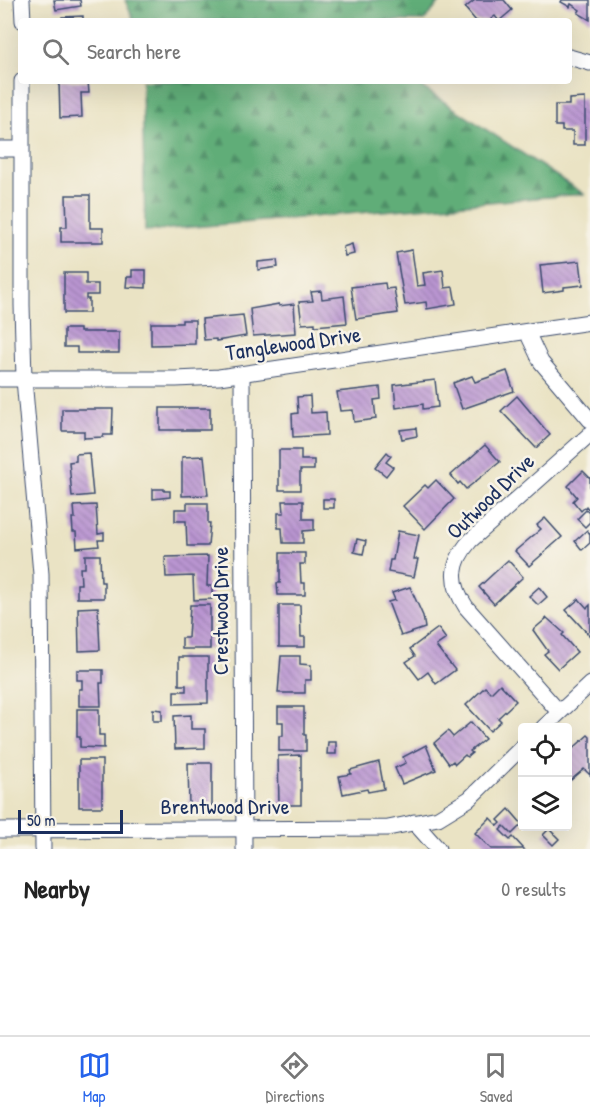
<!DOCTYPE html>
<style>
body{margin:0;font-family:"Patrick Hand",sans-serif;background:#f2f2f2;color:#222}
.controls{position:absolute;right:18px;bottom:18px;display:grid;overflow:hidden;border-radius:6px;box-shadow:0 6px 24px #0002}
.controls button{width:54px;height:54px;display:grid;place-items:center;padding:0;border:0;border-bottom:2px solid #e0e0e0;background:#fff;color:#222;font:30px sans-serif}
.scale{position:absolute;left:18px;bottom:15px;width:105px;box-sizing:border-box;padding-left:6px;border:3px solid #1b2f5e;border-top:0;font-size:16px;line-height:21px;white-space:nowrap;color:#1b2f5e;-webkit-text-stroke:4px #f7f3e8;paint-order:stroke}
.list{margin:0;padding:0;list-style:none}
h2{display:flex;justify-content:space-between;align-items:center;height:78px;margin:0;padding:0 24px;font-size:26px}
h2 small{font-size:20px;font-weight:400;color:#767676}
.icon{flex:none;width:33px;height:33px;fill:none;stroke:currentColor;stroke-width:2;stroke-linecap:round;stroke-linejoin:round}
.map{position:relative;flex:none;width:590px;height:849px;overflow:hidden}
.search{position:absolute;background:#fff;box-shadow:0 6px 24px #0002;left:18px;right:18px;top:18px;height:66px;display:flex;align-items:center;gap:15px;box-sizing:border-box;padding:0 21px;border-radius:6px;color:#767676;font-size:22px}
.sheet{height:186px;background:#fff}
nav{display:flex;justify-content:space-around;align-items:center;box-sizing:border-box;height:84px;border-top:2px solid #e0e0e0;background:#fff;font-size:16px;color:#767676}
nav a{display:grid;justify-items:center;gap:3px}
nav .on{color:#2563eb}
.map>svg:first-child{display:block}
</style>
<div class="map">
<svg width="590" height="849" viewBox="0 0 590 849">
<defs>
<pattern id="forest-firs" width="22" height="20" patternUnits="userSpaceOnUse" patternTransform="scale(1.5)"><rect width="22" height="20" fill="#60ad78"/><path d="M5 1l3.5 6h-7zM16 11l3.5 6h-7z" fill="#4e8d66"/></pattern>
<pattern id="building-back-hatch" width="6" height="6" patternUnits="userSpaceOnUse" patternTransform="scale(1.5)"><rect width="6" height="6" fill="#ba95d1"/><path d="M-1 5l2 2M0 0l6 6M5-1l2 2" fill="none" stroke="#967aad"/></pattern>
</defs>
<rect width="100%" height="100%" fill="#f7f3e8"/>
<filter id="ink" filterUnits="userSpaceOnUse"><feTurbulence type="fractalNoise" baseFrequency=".0167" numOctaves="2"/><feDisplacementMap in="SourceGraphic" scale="12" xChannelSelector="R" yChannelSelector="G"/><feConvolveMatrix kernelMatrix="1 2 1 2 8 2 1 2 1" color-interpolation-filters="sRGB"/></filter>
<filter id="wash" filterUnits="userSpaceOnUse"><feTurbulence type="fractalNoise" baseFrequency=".008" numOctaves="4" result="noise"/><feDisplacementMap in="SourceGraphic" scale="24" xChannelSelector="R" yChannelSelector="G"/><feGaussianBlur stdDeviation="1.35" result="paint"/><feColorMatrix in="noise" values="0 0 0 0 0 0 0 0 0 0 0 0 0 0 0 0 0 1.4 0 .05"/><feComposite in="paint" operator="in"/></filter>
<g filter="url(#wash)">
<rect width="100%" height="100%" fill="#eae3c4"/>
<g fill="url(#forest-firs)" stroke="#3e6e6b" stroke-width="1.5">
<polygon points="125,0 442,0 424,21 134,21"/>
<polygon points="142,81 422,81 423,88 584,194 145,231"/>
</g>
<g id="blocks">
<g fill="url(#building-back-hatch)">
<polygon points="54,0 80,0 81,6 56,10"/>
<polygon points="475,0 504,0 512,10 499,21 495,16 491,19 493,21 476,21 465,8"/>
<polygon points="562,0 590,0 590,20 578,13 580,10 571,4 570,7 561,2"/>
<polygon points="83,16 83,21 62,21 62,17"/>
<polygon points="59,81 88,81 89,93 81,93 82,117 60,118"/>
<polygon points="585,98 585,145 573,145 573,131 562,131 562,126 555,126 555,105 569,105 569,99"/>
<polygon points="66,195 90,195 90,228 103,228 103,242 61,242 61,227 67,227"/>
<polygon points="352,244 354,254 345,256 343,247"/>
<polygon points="412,250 417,286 425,285 423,273 443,270 445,288 453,287 456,304 427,309 426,302 405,305 396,253"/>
<polygon points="277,260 278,267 258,270 258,262"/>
<polygon points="580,261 583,285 564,287 564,290 543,293 540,265"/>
<polygon points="132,270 146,270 146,288 126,287 127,277 132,277"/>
<polygon points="64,273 86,273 86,284 98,284 98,295 86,295 86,299 89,299 89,313 64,313"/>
<polygon points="385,283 386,289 394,288 398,313 356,319 351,287"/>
<polygon points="321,291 322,299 344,296 347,323 315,326 315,323 302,324 299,302 313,301 311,292"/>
<polygon points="279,304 279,306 294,304 296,333 253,336 250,309"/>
<polygon points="243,315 246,336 216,341 216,339 204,340 202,319"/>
<polygon points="182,320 195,320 195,344 151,345 151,323 182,323"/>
<polygon points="64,329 80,329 80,332 119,332 119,353 77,353 77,347 64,347"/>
<polygon points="507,371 514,391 462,409 453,383 472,376 475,382"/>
<polygon points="435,380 438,407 423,409 423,404 396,408 394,385"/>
<polygon points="380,387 381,399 374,400 376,419 354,422 353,410 340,411 337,392"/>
<polygon points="310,396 311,413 326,412 327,435 293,437 292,414 298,413 297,397"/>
<polygon points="517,396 550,435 536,448 501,411"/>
<rect x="160" y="408" width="50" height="22"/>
<polygon points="62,409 113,409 112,435 103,435 103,437 84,438 84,431 62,431"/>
<polygon points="416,428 417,436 402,439 400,430"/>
<polygon points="485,445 500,462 466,489 460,482 458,484 451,475"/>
<polygon points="279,450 301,450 301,460 314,460 314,470 300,470 300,490 279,490"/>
<polygon points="387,452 391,456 386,462 393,467 386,476 375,467"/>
<polygon points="89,453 93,495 72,497 69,462 76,461 76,454"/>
<polygon points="204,456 208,495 182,496 182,457"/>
<polygon points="583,471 590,478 590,511 586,506 581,511 573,501 577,497 568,486"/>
<polygon points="436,480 454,499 425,529 403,506 425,485 428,488"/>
<polygon points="153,489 164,489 164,491 170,491 170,497 153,499"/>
<rect x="323" y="499" width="11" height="9"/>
<polygon points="283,501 303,501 303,519 314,519 314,530 303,531 303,543 283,543 282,528 278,528 278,513 284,513"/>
<polygon points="187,503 208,503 208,523 210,523 208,546 187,546 186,521 175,521 175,509 187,509"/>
<polygon points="96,505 98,534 104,533 104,540 98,540 99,546 77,548 76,532 73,532 72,518 75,518 74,506"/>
<polygon points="586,510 590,514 590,522 585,527 577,519"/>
<polygon points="545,518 562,537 529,566 515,551 541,529 537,525"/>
<polygon points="587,530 590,534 590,543 582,550 575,541"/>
<polygon points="398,531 419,535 414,559 418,559 414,577 388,572 390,560 393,560"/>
<polygon points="357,539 366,541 363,554 354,552"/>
<polygon points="280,553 305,553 305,564 300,564 301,583 305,583 305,595 278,595 277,583 280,583"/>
<polygon points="85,555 100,555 101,582 104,582 104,598 77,598 77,584 81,584 80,568 85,568"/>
<polygon points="208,556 207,586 212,586 212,599 194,600 193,576 166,577 165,557"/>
<polygon points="508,560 523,577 494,604 479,587"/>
<polygon points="410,587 423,616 425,628 401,636 388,602 395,600 392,593"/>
<polygon points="539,587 547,597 538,605 529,596"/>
<polygon points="579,599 587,608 590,605 590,636 566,610"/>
<polygon points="190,605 210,605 210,649 182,649 182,638 188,638"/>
<polygon points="279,605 300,605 301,637 305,637 305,647 279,647"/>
<polygon points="98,607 100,650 79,651 78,608"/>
<polygon points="547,618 564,633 562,635 577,652 558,669 544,654 548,651 533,630"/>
<polygon points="438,628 446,639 436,646 455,670 436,684 428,672 419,679 406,662 415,656 410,649"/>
<polygon points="281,656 300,656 300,664 311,665 311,680 305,680 305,693 278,693"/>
<polygon points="179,657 208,657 208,703 174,704 174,691 186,691 186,685 179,685"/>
<polygon points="77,670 103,670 103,683 100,683 101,706 79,706 79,689 82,689 82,680 77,680"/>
<polygon points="500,684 516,701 498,718 501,721 490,731 466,705 485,687 491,693"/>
<polygon points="278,707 304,707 304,735 306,735 306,751 279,751 279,736 283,736 283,722 278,722"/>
<polygon points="77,709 99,709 99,735 104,735 104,748 80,747 80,737 77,737"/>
<polygon points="153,709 162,710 162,721 153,721"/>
<polygon points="191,715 191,729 205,729 205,748 175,749 174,716"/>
<polygon points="471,722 485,739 470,751 472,753 467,757 465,755 455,764 453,761 449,764 434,743 448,731 453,737"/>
<polygon points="588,735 590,737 590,775 584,769 571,780 568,776 568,753"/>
<polygon points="328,742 336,742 336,754 327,754"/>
<polygon points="426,745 436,770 402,784 395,768 406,763 403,757"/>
<polygon points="301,755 301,805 279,805 278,756"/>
<rect x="79" y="760" width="23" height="47"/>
<polygon points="379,762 384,789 368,792 367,789 343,794 339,776 351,774 350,770"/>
<polygon points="188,763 212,763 212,805 189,806"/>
<polygon points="509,809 522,824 512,834 504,826 500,830 510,840 513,837 524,849 491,849 475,833 490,818 498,826 501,823 498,820"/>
<polygon points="549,829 559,839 553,845 543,835"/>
</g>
</g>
</g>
<g filter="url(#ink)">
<use href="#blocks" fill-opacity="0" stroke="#3a4a6d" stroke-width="1.5"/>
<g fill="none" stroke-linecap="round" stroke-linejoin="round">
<g stroke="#3a4a6d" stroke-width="17">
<g id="minor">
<polyline points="22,0 23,21"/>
<polyline points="569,57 590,63"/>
<polyline points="22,81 22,305 24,379 41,574 43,849"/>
<polyline points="0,149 21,149"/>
<polyline points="527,332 541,362 590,420"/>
<polyline points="242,374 244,849"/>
<polyline points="0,379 176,379 219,377 590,322"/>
<path d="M559 712 466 607C450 583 450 564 470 541L590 434"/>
<polyline points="543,728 590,684"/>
<polyline points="414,822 438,849"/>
<polyline points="0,830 388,828 438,818 469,799 522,747"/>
</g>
</g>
<use href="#minor" stroke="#fff" stroke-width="15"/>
</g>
</g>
<g text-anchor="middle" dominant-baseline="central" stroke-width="5" stroke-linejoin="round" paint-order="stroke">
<g font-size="22" fill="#1b2f5e" stroke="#f7f3e8">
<text transform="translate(293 343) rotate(-8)">Tanglewood Drive</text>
<text transform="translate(490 496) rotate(-44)">Outwood Drive</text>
<text transform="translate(220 611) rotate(-90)">Crestwood Drive</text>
<text x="225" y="806">Brentwood Drive</text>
</g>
</g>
</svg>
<div class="controls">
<button><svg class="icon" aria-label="locate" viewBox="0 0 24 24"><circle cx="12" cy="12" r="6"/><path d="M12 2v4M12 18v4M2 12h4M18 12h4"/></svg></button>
<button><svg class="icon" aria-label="layers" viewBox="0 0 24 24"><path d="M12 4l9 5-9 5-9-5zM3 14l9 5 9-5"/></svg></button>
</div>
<div class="scale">50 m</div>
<div class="search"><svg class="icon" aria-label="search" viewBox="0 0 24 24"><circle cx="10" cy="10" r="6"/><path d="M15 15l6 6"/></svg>Search here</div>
</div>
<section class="sheet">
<h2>Nearby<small>0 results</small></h2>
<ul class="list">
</ul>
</section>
<nav>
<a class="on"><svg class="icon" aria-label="map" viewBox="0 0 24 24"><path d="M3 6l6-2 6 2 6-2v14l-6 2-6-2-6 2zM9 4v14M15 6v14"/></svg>Map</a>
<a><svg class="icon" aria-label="directions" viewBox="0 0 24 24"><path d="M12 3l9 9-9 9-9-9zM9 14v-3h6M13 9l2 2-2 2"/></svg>Directions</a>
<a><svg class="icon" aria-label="saved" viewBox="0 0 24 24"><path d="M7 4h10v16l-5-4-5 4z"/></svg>Saved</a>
</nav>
